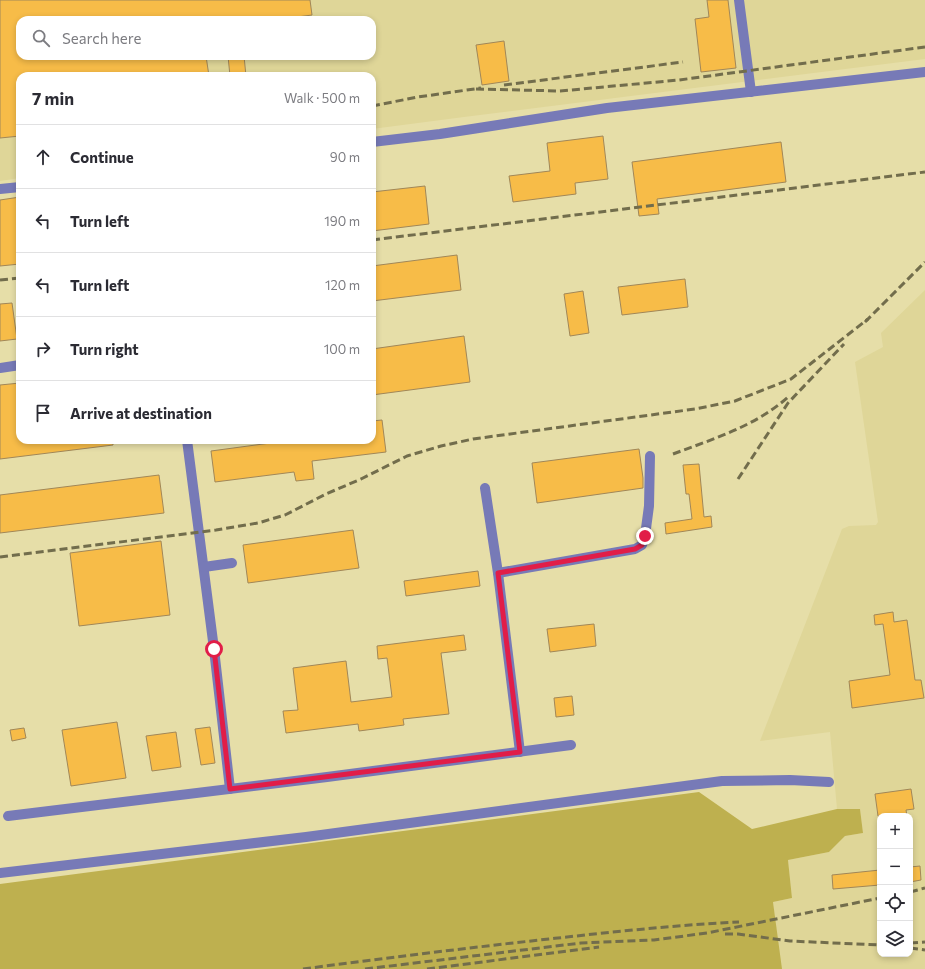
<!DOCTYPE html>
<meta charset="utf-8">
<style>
body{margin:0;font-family:Commissioner,sans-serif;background:#f2f2f3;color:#2b2b33}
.controls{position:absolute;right:12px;bottom:12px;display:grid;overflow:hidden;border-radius:8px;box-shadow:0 2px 6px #0003}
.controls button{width:36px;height:36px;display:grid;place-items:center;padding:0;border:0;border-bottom:1px solid #e1e1e2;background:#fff;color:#2b2b33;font:20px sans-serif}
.stop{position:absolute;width:12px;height:12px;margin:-9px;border:3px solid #e11d48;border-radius:50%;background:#fff}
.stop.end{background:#e11d48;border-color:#fff;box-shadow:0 1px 4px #0008}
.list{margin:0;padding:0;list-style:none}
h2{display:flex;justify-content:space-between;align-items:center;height:52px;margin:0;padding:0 16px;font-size:17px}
h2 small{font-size:13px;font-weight:400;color:#7c7c81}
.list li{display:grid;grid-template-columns:26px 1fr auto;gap:12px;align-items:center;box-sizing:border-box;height:64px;padding:0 16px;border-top:1px solid #e1e1e2}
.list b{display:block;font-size:15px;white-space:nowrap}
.list em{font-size:13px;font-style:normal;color:#7c7c81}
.icon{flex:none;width:22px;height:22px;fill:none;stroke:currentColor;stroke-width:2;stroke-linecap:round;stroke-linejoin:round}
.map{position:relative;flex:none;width:925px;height:969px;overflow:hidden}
.search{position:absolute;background:#fff;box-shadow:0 2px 6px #0003;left:16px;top:16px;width:360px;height:44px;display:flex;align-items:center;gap:10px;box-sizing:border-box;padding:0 14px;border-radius:12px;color:#7c7c81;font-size:15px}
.panel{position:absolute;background:#fff;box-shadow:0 2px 6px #0003;left:16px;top:72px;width:360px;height:372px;border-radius:12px}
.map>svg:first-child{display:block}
</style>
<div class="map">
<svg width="925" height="969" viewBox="0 0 925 969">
<rect width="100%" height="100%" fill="#e6dea8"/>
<g fill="#dfd698" fill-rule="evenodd">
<path d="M0 0H925V59L464 117 372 129V76H20V178L0 181ZM20 20H372V56H20Z"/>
<path d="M925 290V969H781L773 902 792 898 788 860 829 852 845 836 863 833 860 809H837L830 732 760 741 842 529 849 526 876 525 878 522 855 362 883 347 881 333ZM880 816H910V954H880Z"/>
</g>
<polygon fill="#beb04f" points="699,792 752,829 837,809 860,809 863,833 845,836 829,852 788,860 792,898 773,902 782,969 0,969 0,884"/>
<g fill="#f7bc48" stroke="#a18758">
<polygon points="0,0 310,0 312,15 275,20 20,20 20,56 206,56 209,76 20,76 20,136 0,138"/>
<polygon points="707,0 728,0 736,68 701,72 695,19 709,17"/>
<polygon points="504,41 509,81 482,85 476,45"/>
<polygon points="228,56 244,56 246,76 230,76"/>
<polygon points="603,136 608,179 575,183 576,194 513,202 509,176 550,171 547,143"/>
<polygon points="781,142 786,182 657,199 659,214 639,216 632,162"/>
<polygon points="425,186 429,224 372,231 372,192"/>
<polygon points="20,197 20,264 0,266 0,200"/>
<polygon points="457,255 461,290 372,301 372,266"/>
<polygon points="685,279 688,307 622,315 618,287"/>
<polygon points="583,291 589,333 570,336 564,294"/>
<polygon points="12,303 17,339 0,341 0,304"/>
<polygon points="464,336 470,382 372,395 372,349"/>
<polygon points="20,383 20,440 113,440 113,445 0,459 0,385"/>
<polygon points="382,420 386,452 312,461 314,479 296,481 294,472 215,482 211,451 278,442 278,440 372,440 372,421"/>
<polygon points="639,449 643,478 643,488 537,503 532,463"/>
<polygon points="699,464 704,517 711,516 712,527 666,534 665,523 692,519 689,494 686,494 683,465"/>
<polygon points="159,475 164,513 0,533 0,495"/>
<polygon points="353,530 359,568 248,583 243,545"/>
<polygon points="161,541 170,615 79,626 70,553"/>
<polygon points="478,571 480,586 406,596 404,581"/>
<polygon points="893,612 894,622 907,620 915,680 921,680 924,698 852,708 849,681 890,675 883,624 875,625 874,615"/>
<polygon points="594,624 596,646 550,652 547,629"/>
<polygon points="464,635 466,650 441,653 449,714 403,719 404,725 359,731 358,724 286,733 283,711 298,710 293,668 346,661 351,702 392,697 387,658 378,659 377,646"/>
<polygon points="572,696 574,715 556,717 554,698"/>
<polygon points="117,722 126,778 71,786 62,730"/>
<polygon points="210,727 215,763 201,765 195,729"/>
<polygon points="24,728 26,738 12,741 10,730"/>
<polygon points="176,732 181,767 152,771 146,736"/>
<polygon points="911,789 914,809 906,810 907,816 878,816 875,794"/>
<polygon points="920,866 921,880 910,882 910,867"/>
<polygon points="880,870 880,885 833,889 832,875"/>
</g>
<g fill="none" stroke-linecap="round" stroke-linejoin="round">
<g stroke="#777ab7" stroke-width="10">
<polyline points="739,0 751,92"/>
<polyline points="372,142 440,134 607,108 925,72"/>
<polyline points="0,189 20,187"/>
<polyline points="0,368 20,365"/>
<polyline points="187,440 214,649 230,789"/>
<polyline points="485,488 498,573 520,752"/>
<polyline points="204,567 232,563"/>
<polyline points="498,573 635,549 642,545 645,536 649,506 650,456"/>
<polyline points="8,816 327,777 571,745"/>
<polyline points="0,873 306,837 722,781 790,780 829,782"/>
</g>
<g stroke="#726d4c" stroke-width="3" stroke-dasharray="8 4" stroke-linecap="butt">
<polyline points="504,85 683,62"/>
<polyline points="476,89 560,91 679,80 925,47"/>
<polyline points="372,106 418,97 481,88"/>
<polyline points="372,240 925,172"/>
<polyline points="0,280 20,278"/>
<polyline points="865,322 925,262"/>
<path d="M673 454C713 439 756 426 788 397"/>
<polyline points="738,479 788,403 844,344"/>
<polyline points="0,557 216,530 258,523 285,515 326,494 361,479 407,456 441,446 473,439 695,409 735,401 791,379 868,319"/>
<polyline points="910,892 925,888"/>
<polyline points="725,934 738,934 790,941 880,945"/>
<polyline points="910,943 925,942"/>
<polyline points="910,948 925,950"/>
<path d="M303 969C385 958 467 948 549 939 612 932 675 925 739 922"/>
<polyline points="365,969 581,943 654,940 707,933 880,898"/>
<polyline points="427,969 599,947"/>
</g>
</g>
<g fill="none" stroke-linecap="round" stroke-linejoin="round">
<polyline stroke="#e11d48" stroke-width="5" points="214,649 230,789 520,752 498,573 635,549 642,545 645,536"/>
</g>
</svg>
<div class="controls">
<button>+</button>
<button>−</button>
<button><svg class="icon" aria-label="locate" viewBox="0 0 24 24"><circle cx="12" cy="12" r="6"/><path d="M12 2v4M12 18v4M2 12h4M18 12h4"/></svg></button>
<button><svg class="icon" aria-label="layers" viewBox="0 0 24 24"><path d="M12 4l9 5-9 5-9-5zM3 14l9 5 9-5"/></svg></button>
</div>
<div class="stop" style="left:214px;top:649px"></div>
<div class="stop end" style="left:645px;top:536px"></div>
<div class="search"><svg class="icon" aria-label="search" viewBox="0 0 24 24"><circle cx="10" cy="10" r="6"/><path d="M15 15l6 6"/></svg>Search here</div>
<section class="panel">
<h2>7 min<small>Walk · 500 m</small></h2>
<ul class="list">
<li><svg class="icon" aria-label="ahead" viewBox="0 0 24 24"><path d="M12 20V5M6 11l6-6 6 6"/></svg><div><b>Continue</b></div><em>90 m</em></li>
<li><svg class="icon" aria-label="left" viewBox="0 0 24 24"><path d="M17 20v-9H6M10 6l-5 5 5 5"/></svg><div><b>Turn left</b></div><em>190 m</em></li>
<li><svg class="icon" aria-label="left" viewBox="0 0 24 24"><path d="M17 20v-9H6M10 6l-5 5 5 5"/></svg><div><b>Turn left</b></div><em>120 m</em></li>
<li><svg class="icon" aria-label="right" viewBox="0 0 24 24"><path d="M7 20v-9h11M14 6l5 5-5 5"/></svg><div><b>Turn right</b></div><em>100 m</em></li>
<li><svg class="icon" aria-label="arrive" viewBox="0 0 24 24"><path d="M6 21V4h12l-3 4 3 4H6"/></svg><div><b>Arrive at destination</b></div></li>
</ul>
</section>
</div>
